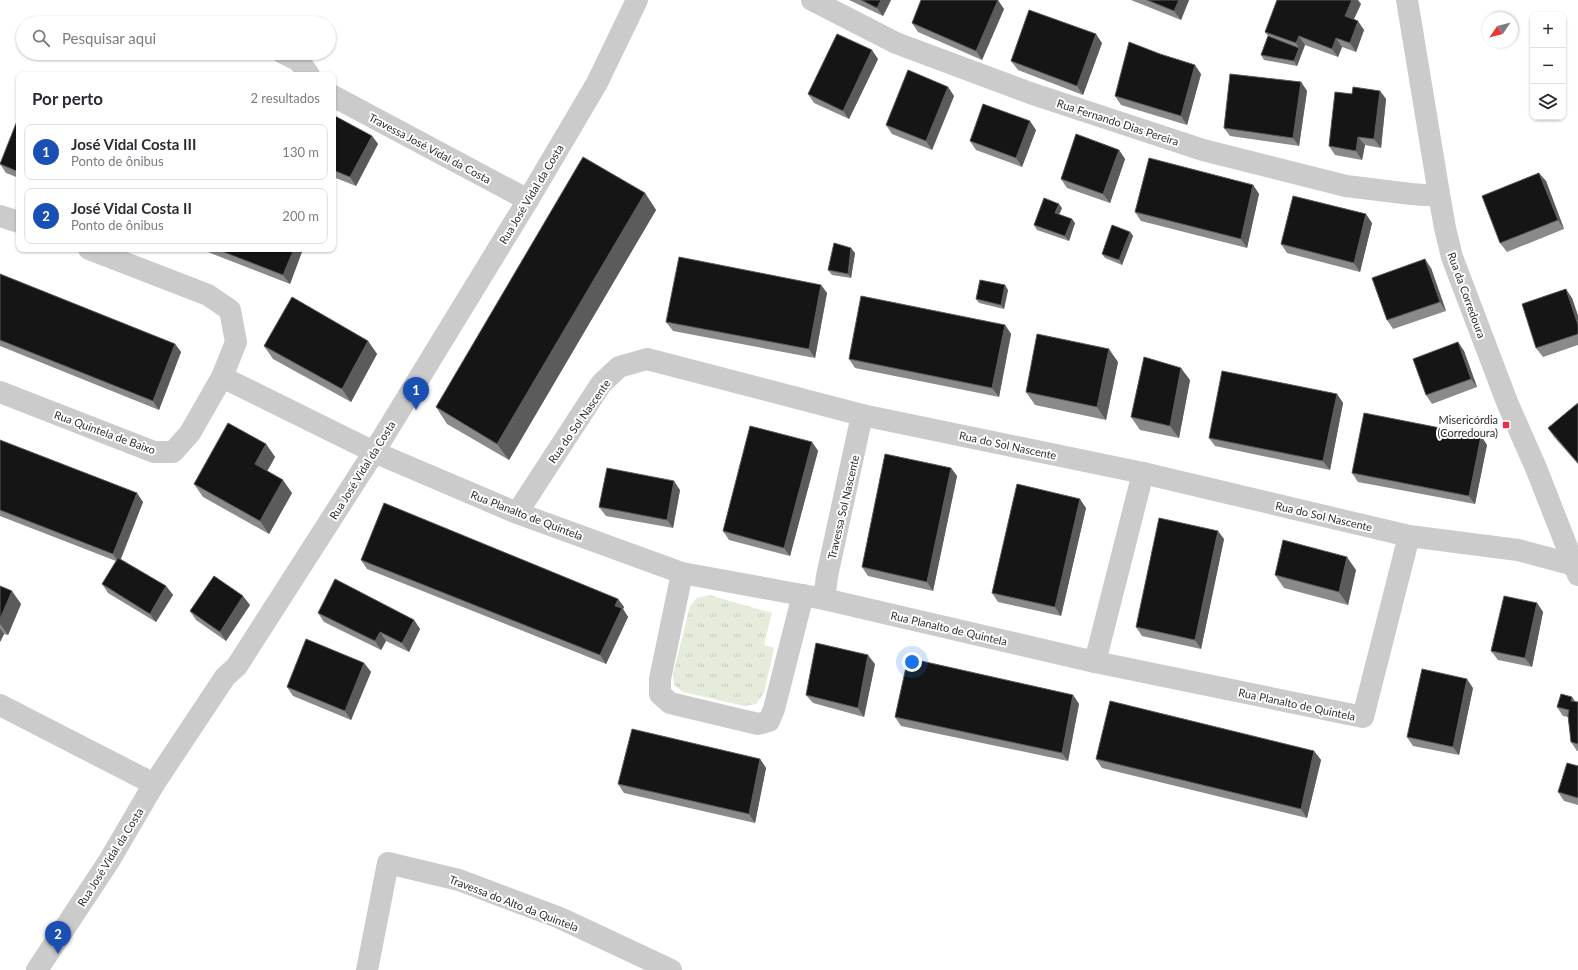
<!DOCTYPE html>
<html lang="pt">
<meta charset="utf-8">
<style>
body{margin:0;font-family:Lato,sans-serif;background:#f7f7f7;color:#2b2b33}
.controls{position:absolute;right:12px;top:12px;display:grid;overflow:hidden;border-radius:8px;box-shadow:0 1px 3px #0004}
.controls button{width:36px;height:36px;display:grid;place-items:center;padding:0;border:0;border-bottom:1px solid #e1e1e2;background:#fff;color:#2b2b33;font:20px sans-serif}
.compass{position:absolute;left:1482px;top:12px;width:36px;height:36px;border-radius:50%;background:#fff;box-shadow:0 1px 3px #0004;rotate:235deg}
.you{position:absolute;left:912px;top:662px;width:14px;height:14px;margin:-10px;border:3px solid #fff;border-radius:50%;background:#1a73e8;box-shadow:0 0 0 6px #1a73e833}
.badge{display:grid;place-items:center;width:26px;height:26px;border-radius:50%;background:#e82d4d;color:#fff;font-size:13px;font-weight:700}
.pin{position:absolute;translate:-50% -33px;filter:drop-shadow(0 1px 2px #0008)}
.pin::after{content:'';position:absolute;top:21px;width:14px;height:12px;background:inherit;clip-path:polygon(0 0,100% 0,50% 100%)}
.list{margin:0;padding:0;list-style:none}
h2{display:flex;justify-content:space-between;align-items:center;height:52px;margin:0;padding:0 16px;font-size:17px}
h2 small{font-size:13px;font-weight:400;color:#7c7c81}
.list li{display:grid;grid-template-columns:26px 1fr auto;gap:12px;align-items:center;box-sizing:border-box;height:56px;margin:0 8px 8px;padding:0 8px;border:1px solid #e1e1e2;border-radius:8px}
.list b{display:block;font-size:15px;white-space:nowrap}
.list p{margin:0;font-size:13px;white-space:nowrap;color:#7c7c81}
.list em{font-size:13px;font-style:normal;color:#7c7c81}
.icon{flex:none;width:22px;height:22px;fill:none;stroke:currentColor;stroke-width:2;stroke-linecap:round;stroke-linejoin:round}
.map{position:relative;flex:none;width:1578px;height:970px;overflow:hidden}
.search{position:absolute;background:#fff;box-shadow:0 1px 3px #0004;left:16px;top:16px;width:320px;height:44px;display:flex;align-items:center;gap:10px;box-sizing:border-box;padding:0 14px;border-radius:22px;color:#7c7c81;font-size:15px}
.panel{position:absolute;background:#fff;box-shadow:0 1px 3px #0004;left:16px;top:72px;width:320px;height:180px;border-radius:8px}
.map>svg:first-child{display:block}
</style>
<div class="map">
<svg width="1578" height="970" viewBox="0 0 1578 970">
<defs>
<pattern id="grass-tufts" width="24" height="20" patternUnits="userSpaceOnUse"><rect width="24" height="20" fill="#e6ecdb"/><path d="M3 7l-1-3M5 7V3M7 7l1-3M15 17l-1-3M17 17v-4M19 17l1-3" fill="none" stroke="#c6cbbc"/></pattern>
</defs>
<rect width="100%" height="100%" fill="#fff"/>
<polygon fill="url(#grass-tufts)" points="709,595 772,613 764,645 774,648 764,693 756,704 744,706 683,692 674,685 673,674 690,606 697,598"/>
<g fill="none" stroke-linecap="round" stroke-linejoin="round">
<g stroke="#cbcbcb" stroke-width="22">
<polyline points="812,0 896,43 1030,93 1203,150 1346,186 1411,194 1425,195 1439,194"/>
<polyline points="1407,0 1439,194 1445,228 1452,257 1507,402 1536,468 1578,575"/>
<polyline points="283,53 299,61 309,75"/>
<polyline points="333,96 528,200"/>
<polyline points="0,216 19,222"/>
<polyline points="222,377 374,452 517,513 682,573 824,599 1095,662 1363,717 1409,536"/>
<polyline points="0,392 154,452 173,452 190,433 222,377 236,342 230,310 208,295 89,249"/>
<polyline points="517,513 601,384 619,367 647,359 862,415 1143,473 1409,536 1518,550 1578,566"/>
<polyline points="682,573 660,679 660,694 670,703 758,724 769,721 774,709 803,595"/>
<polyline points="824,599 827,576 862,415"/>
<polyline points="1095,662 1143,473"/>
<polyline points="0,705 154,784"/>
<polyline points="37,970 109,861 154,784 225,677 237,666 374,452 528,200 597,83 637,0"/>
<polyline points="367,970 388,863 459,880 560,918 671,970"/>
</g>
</g>
<g fill="#8a8a8a">
<polygon points="849,0 891,0 883,16"/>
<polygon points="1131,0 1189,0 1181,20"/>
<polygon points="1361,4 1354,19 1364,30 1356,52 1342,47 1338,57 1305,45 1297,66 1264,60 1261,55 1268,36 1265,32"/>
<polygon points="1004,9 982,60 918,32 912,23"/>
<polygon points="1102,43 1083,95 1018,70 1011,61"/>
<polygon points="878,59 849,119 814,103 808,94"/>
<polygon points="1201,74 1187,125 1121,105 1115,96"/>
<polygon points="1301,82 1307,91 1299,146 1230,136 1224,128"/>
<polygon points="948,87 954,96 932,150 892,134 886,125"/>
<polygon points="1380,91 1386,99 1381,148 1365,145 1362,160 1335,155 1329,146 1352,94"/>
<polygon points="333,115 372,136 378,144 356,186 333,177"/>
<polygon points="19,116 19,178 6,173 0,164"/>
<polygon points="1036,130 1022,167 976,150 970,141"/>
<polygon points="1119,150 1125,159 1110,203 1067,188 1061,179"/>
<polygon points="1546,181 1564,229 1507,252 1500,243"/>
<polygon points="1253,185 1259,194 1247,248 1141,221 1135,212"/>
<polygon points="645,193 656,210 509,460 447,424 436,407"/>
<polygon points="1062,208 1059,214 1075,223 1069,241 1037,230 1034,225"/>
<polygon points="1372,223 1360,272 1287,253 1281,244"/>
<polygon points="1130,232 1133,236 1122,265 1105,258 1102,254"/>
<polygon points="200,249 303,249 290,284"/>
<polygon points="855,253 851,278 832,275 828,270"/>
<polygon points="1431,268 1446,311 1393,329 1387,320"/>
<polygon points="0,274 175,344 181,352 159,410 0,346"/>
<polygon points="821,285 827,293 815,358 673,331 666,322"/>
<polygon points="1008,290 1004,309 979,303 976,299"/>
<polygon points="1572,298 1578,316 1578,345 1543,357 1536,348"/>
<polygon points="1005,325 1011,334 999,397 855,368 849,359"/>
<polygon points="368,341 377,354 351,402 273,359 264,346"/>
<polygon points="1458,342 1464,351 1477,387 1432,404 1426,395"/>
<polygon points="1118,362 1106,420 1035,405 1026,392"/>
<polygon points="1190,380 1179,438 1140,430 1131,417"/>
<polygon points="1337,394 1343,403 1330,470 1215,446 1209,438"/>
<polygon points="1578,403 1578,464 1554,437 1548,428"/>
<polygon points="1481,436 1487,445 1475,504 1358,482 1352,473"/>
<polygon points="0,440 143,502 121,559 166,586 173,595 156,622 108,593 102,584 116,561 0,516"/>
<polygon points="812,442 818,451 790,556 729,540 723,531"/>
<polygon points="266,444 275,457 267,471 292,493 269,534 203,497 194,484"/>
<polygon points="951,468 957,476 933,591 868,576 862,567"/>
<polygon points="680,490 673,528 606,516 599,507"/>
<polygon points="1086,508 1061,616 998,602 992,593"/>
<polygon points="1224,539 1201,649 1142,636 1136,627"/>
<polygon points="361,560 618,599 624,607 623,609 628,617 606,664 367,569"/>
<polygon points="1356,570 1348,605 1284,588 1275,575"/>
<polygon points="0,586 21,604 8,635 4,634 0,642"/>
<polygon points="1537,603 1543,612 1532,667 1498,660 1491,651"/>
<polygon points="250,605 226,641 196,620 190,611"/>
<polygon points="318,613 414,620 420,629 409,652 386,641 381,650 324,622"/>
<polygon points="364,663 371,672 351,720 293,696 287,687"/>
<polygon points="875,664 864,717 813,703 806,695"/>
<polygon points="1473,688 1459,755 1413,746 1407,737"/>
<polygon points="1073,695 1079,704 1068,761 901,726 895,717"/>
<polygon points="1575,702 1578,702 1578,751 1577,751 1571,742 1568,717 1563,716 1557,707"/>
<polygon points="1314,751 1321,760 1307,818 1102,768 1096,759"/>
<polygon points="760,759 766,768 755,823 624,793 618,784"/>
<polygon points="1578,766 1578,805 1564,801 1558,792"/>
</g>
<g fill="#5b5b5b">
<polygon points="881,0 891,0 883,16 877,8"/>
<polygon points="998,0 1004,9 982,60 976,51"/>
<polygon points="1179,0 1189,0 1181,20 1174,11"/>
<polygon points="1352,0 1358,0 1361,4 1351,25 1345,16"/>
<polygon points="1358,21 1364,30 1356,52 1350,43"/>
<polygon points="1096,34 1102,43 1083,95 1077,86"/>
<polygon points="1299,36 1305,45 1297,66 1294,61 1299,48 1296,43"/>
<polygon points="1336,38 1342,47 1338,57 1332,49"/>
<polygon points="872,50 878,59 849,119 843,111"/>
<polygon points="1195,65 1201,74 1187,125 1181,116"/>
<polygon points="1301,82 1307,91 1299,146 1293,138"/>
<polygon points="948,87 954,96 932,150 926,141"/>
<polygon points="1380,91 1386,99 1381,148 1374,139"/>
<polygon points="1030,121 1036,130 1022,167 1016,158"/>
<polygon points="372,136 378,144 356,186 350,177"/>
<polygon points="1358,137 1365,145 1362,160 1356,151"/>
<polygon points="1119,150 1125,159 1110,203 1103,194"/>
<polygon points="1539,173 1546,181 1564,229 1558,220"/>
<polygon points="1253,185 1259,194 1247,248 1241,239"/>
<polygon points="645,193 656,210 509,460 497,444"/>
<polygon points="1059,204 1062,208 1058,217 1055,213"/>
<polygon points="1366,214 1372,223 1360,272 1354,263"/>
<polygon points="1072,219 1075,223 1069,241 1065,236"/>
<polygon points="1130,232 1133,236 1122,265 1119,260"/>
<polygon points="851,248 855,253 851,278 848,274"/>
<polygon points="294,249 303,249 290,284 283,275"/>
<polygon points="1425,259 1431,268 1446,311 1440,302"/>
<polygon points="821,285 827,293 815,358 809,349"/>
<polygon points="1005,285 1008,290 1004,309 1001,305"/>
<polygon points="1566,289 1572,298 1578,316 1578,325"/>
<polygon points="1005,325 1011,334 999,397 992,388"/>
<polygon points="368,341 377,354 351,402 342,389"/>
<polygon points="1458,342 1464,351 1477,387 1471,379"/>
<polygon points="175,344 181,352 159,410 153,401"/>
<polygon points="1109,349 1118,362 1106,420 1097,407"/>
<polygon points="1181,368 1190,380 1179,438 1170,426"/>
<polygon points="1337,394 1343,403 1330,470 1323,461"/>
<polygon points="1481,436 1487,445 1475,504 1469,496"/>
<polygon points="812,442 818,451 790,556 784,548"/>
<polygon points="266,444 275,457 264,477 255,464"/>
<polygon points="951,468 957,476 933,591 927,582"/>
<polygon points="283,480 292,493 269,534 260,521"/>
<polygon points="674,481 680,490 673,528 667,520"/>
<polygon points="137,493 143,502 119,563 113,554"/>
<polygon points="1080,499 1086,508 1061,616 1055,607"/>
<polygon points="1218,531 1224,539 1201,649 1195,640"/>
<polygon points="1347,557 1356,570 1348,605 1339,592"/>
<polygon points="166,586 173,595 156,622 150,614"/>
<polygon points="12,591 21,604 8,635 0,624 0,619"/>
<polygon points="243,596 250,605 226,641 220,632"/>
<polygon points="618,599 624,607 623,609 628,617 606,664 600,655 615,606"/>
<polygon points="1537,603 1543,612 1532,667 1525,658"/>
<polygon points="414,620 420,629 409,652 402,643"/>
<polygon points="0,628 4,634 0,642"/>
<polygon points="380,632 386,641 381,650 375,641"/>
<polygon points="868,655 875,664 864,717 858,708"/>
<polygon points="364,663 371,672 351,720 345,711"/>
<polygon points="1467,679 1473,688 1459,755 1453,747"/>
<polygon points="1073,695 1079,704 1068,761 1062,753"/>
<polygon points="1572,697 1578,706 1571,701"/>
<polygon points="1314,751 1321,760 1307,818 1301,809"/>
<polygon points="760,759 766,768 755,823 749,814"/>
</g>
<g fill="#151515" stroke="#5b5b5b">
<polygon points="861,0 881,0 877,8"/>
<polygon points="921,0 998,0 976,51 912,23"/>
<polygon points="1147,0 1179,0 1174,11"/>
<polygon points="1277,0 1352,0 1345,16 1358,21 1350,43 1336,38 1332,49 1299,36 1296,43 1265,32"/>
<polygon points="1029,10 1096,34 1077,86 1011,61"/>
<polygon points="837,34 872,50 843,111 808,94"/>
<polygon points="1268,36 1299,48 1294,61 1261,55"/>
<polygon points="1129,42 1160,54 1195,65 1181,116 1115,96"/>
<polygon points="908,70 948,87 926,141 886,125"/>
<polygon points="1230,74 1301,82 1293,138 1224,128"/>
<polygon points="1353,87 1380,91 1374,139 1358,137 1356,151 1329,146 1335,92 1352,94"/>
<polygon points="983,104 1030,121 1016,158 970,141"/>
<polygon points="333,115 372,136 350,177 333,170"/>
<polygon points="19,116 19,172 0,164"/>
<polygon points="1076,134 1119,150 1103,194 1061,179"/>
<polygon points="583,157 645,193 497,444 436,407"/>
<polygon points="1149,158 1253,185 1241,239 1135,212"/>
<polygon points="1539,173 1558,220 1500,243 1482,196"/>
<polygon points="1293,196 1366,214 1354,263 1281,244"/>
<polygon points="1044,198 1059,204 1055,213 1072,219 1065,236 1034,225"/>
<polygon points="1112,225 1130,232 1119,260 1102,254"/>
<polygon points="834,243 851,248 848,274 828,270"/>
<polygon points="216,249 294,249 283,275"/>
<polygon points="679,257 821,285 809,349 666,322"/>
<polygon points="1425,259 1440,302 1387,320 1372,278"/>
<polygon points="0,274 175,344 153,401 0,340"/>
<polygon points="980,280 1005,285 1001,305 976,299"/>
<polygon points="1566,289 1578,325 1578,334 1536,348 1522,304"/>
<polygon points="861,296 1005,325 992,388 849,359"/>
<polygon points="292,297 368,341 342,389 264,346"/>
<polygon points="1037,334 1109,349 1097,407 1026,392"/>
<polygon points="1458,342 1471,379 1426,395 1413,359"/>
<polygon points="1144,357 1181,368 1170,426 1131,417"/>
<polygon points="1222,371 1337,394 1323,461 1209,438"/>
<polygon points="1578,403 1578,463 1548,428"/>
<polygon points="1364,413 1481,436 1469,496 1352,473"/>
<polygon points="228,423 266,444 255,464 283,480 260,521 194,484"/>
<polygon points="750,426 812,442 784,548 723,531"/>
<polygon points="0,440 137,493 113,554 0,510"/>
<polygon points="885,454 951,468 927,582 862,567"/>
<polygon points="607,468 674,481 667,520 599,507"/>
<polygon points="1017,484 1080,499 1055,607 992,593"/>
<polygon points="384,503 618,599 615,606 622,608 600,655 361,560"/>
<polygon points="1159,518 1218,531 1195,640 1136,627"/>
<polygon points="1283,540 1347,557 1339,592 1275,575"/>
<polygon points="118,558 166,586 150,614 102,584"/>
<polygon points="214,576 243,596 220,632 190,611"/>
<polygon points="335,579 414,620 402,643 380,632 375,641 318,613"/>
<polygon points="0,586 12,591 0,619"/>
<polygon points="1504,596 1537,603 1525,658 1491,651"/>
<polygon points="306,639 364,663 345,711 287,687"/>
<polygon points="816,643 868,655 858,708 806,695"/>
<polygon points="908,658 1073,695 1062,753 895,717"/>
<polygon points="1422,669 1467,679 1453,747 1407,737"/>
<polygon points="1561,694 1572,697 1571,701 1578,702 1578,744 1571,742 1568,715 1569,710 1557,707"/>
<polygon points="1110,701 1314,751 1301,809 1096,759"/>
<polygon points="632,729 760,759 749,814 618,784"/>
<polygon points="1567,763 1578,766 1578,798 1558,792"/>
</g>
<rect fill="#e82d4d" stroke="#fff" stroke-width="1.5" x="1502" y="421" width="8" height="8" rx="2"/>
<g text-anchor="middle" dominant-baseline="central" stroke-width="4" stroke-linejoin="round" paint-order="stroke">
<g font-size="11" fill="#2e2e2e" stroke="#fff">
<text transform="translate(1118 122) rotate(18)">Rua Fernando Dias Pereira</text>
<text transform="translate(430 148) rotate(28)">Travessa José Vidal da Costa</text>
<text transform="translate(531 194) rotate(-59)">Rua José Vidal da Costa</text>
<text transform="translate(1467 295) rotate(70)">Rua da Corredoura</text>
<text transform="translate(579 421) rotate(-55)">Rua do Sol Nascente</text>
<text transform="translate(105 432) rotate(20)">Rua Quintela de Baixo</text>
<text transform="translate(1008 445) rotate(12)">Rua do Sol Nascente</text>
<text transform="translate(362 470) rotate(-58)">Rua José Vidal da Costa</text>
<text transform="translate(843 507) rotate(-77)">Travessa Sol Nascente</text>
<text transform="translate(527 515) rotate(21)">Rua Planalto de Quintela</text>
<text transform="translate(1324 516) rotate(13)">Rua do Sol Nascente</text>
<text transform="translate(949 628) rotate(13)">Rua Planalto de Quintela</text>
<text transform="translate(1297 704) rotate(12)">Rua Planalto de Quintela</text>
<text transform="translate(110 857) rotate(-58)">Rua José Vidal da Costa</text>
<text transform="translate(514 903) rotate(21)">Travessa do Alto da Quintela</text>
</g>
<g font-size="11" fill="#2e2e2e" stroke="#fff" text-anchor="end">
<text x="1498" y="419">Misericórdia<tspan x="1498" dy="13">(Corredoura)</tspan></text>
</g>
</g>
</svg>
<div class="controls">
<button>+</button>
<button>−</button>
<button><svg class="icon" aria-label="layers" viewBox="0 0 24 24"><path d="M12 4l9 5-9 5-9-5zM3 14l9 5 9-5"/></svg></button>
</div>
<svg class="compass" viewBox="-18 -18 36 36"><path d="M0-13l5 13h-10z" fill="#e53935"/><path d="M0 13l5-13h-10z" fill="#7c7c81"/></svg>
<div class="you"></div>
<div class="pin badge" style="left:416px;top:410px;background:#1a4fb4">1</div>
<div class="pin badge" style="left:58px;top:954px;background:#1a4fb4">2</div>
<div class="search"><svg class="icon" aria-label="search" viewBox="0 0 24 24"><circle cx="10" cy="10" r="6"/><path d="M15 15l6 6"/></svg>Pesquisar aqui</div>
<section class="panel">
<h2>Por perto<small>2 resultados</small></h2>
<ul class="list">
<li><span class="badge" style="background:#1a4fb4">1</span><div><b>José Vidal Costa III</b><p>Ponto de ônibus</p></div><em>130 m</em></li>
<li><span class="badge" style="background:#1a4fb4">2</span><div><b>José Vidal Costa II</b><p>Ponto de ônibus</p></div><em>200 m</em></li>
</ul>
</section>
</div>
